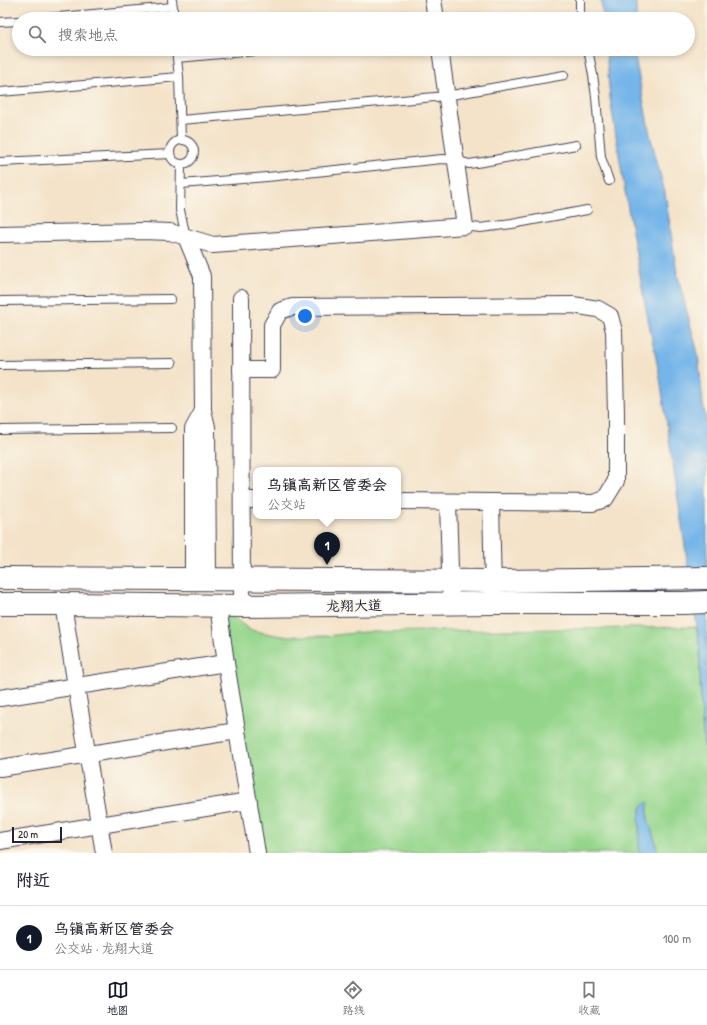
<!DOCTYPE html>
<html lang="zh">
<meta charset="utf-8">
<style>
body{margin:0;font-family:"Patrick Hand","LXGW WenKai TC",sans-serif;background:#f7f7f7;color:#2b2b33}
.scale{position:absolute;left:12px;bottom:10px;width:50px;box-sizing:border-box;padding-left:4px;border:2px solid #22223b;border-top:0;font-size:11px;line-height:14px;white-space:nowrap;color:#22223b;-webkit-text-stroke:3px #fbf7ec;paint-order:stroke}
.you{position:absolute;left:305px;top:316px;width:14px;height:14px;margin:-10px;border:3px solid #fff;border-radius:50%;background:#1a73e8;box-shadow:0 0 0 6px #1a73e833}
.badge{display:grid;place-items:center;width:26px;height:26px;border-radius:50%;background:#111827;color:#fff;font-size:13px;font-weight:700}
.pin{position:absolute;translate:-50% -33px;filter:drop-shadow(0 1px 2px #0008)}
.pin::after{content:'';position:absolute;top:21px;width:14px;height:12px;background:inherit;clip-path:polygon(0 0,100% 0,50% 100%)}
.popup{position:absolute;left:253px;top:467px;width:148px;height:52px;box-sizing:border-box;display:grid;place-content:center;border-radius:8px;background:#fff;filter:drop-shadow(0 1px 3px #0005);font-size:13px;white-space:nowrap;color:#7c7c81}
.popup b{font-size:15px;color:#2b2b33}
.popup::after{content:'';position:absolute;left:50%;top:100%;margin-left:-8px;border:8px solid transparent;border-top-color:#fff}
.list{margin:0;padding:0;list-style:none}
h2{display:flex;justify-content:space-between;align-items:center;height:52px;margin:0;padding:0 16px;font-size:17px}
h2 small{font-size:13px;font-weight:400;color:#7c7c81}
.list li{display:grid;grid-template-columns:26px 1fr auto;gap:12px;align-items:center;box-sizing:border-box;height:64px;padding:0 16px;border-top:1px solid #e1e1e2}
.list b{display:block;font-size:15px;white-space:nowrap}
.list p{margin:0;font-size:13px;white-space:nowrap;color:#7c7c81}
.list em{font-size:13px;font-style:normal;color:#7c7c81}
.icon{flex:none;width:22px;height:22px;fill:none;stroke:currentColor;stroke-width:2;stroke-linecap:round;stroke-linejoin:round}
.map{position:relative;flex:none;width:707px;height:853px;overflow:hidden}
.search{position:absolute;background:#fff;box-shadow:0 2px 6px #0003;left:12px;right:12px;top:12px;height:44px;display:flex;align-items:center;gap:10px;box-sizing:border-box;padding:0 14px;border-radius:22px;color:#7c7c81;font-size:15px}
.sheet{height:116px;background:#fff}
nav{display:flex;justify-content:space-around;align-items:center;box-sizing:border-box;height:56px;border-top:1px solid #e1e1e2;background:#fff;font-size:11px;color:#7c7c81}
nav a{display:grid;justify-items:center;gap:2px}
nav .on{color:#111827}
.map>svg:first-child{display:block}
</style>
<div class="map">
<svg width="707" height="853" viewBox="0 0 707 853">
<rect width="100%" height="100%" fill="#fbf7ec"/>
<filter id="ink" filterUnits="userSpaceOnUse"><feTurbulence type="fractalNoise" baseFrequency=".025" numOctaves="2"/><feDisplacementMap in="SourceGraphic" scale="8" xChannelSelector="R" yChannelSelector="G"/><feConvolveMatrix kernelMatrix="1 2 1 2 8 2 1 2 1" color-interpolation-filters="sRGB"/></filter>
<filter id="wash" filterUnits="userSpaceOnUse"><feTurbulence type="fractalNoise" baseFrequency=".012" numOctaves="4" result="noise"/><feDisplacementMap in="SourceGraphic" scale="16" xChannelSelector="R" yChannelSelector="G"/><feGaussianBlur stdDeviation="0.9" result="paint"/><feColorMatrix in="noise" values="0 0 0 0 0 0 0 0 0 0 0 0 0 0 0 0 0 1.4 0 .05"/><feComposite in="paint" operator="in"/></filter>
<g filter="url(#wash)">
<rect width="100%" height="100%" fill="#f4e3c9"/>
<polygon fill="#94d58b" stroke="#5b7c63" points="218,606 250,630 281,636 326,636 364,632 696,627 700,647 700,685 703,739 707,763 707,853 257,853"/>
<g fill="#75b5e9" stroke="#4c6c92">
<polygon points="601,0 636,0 636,19 603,19"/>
<path d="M606 49H635V57L650 135 665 193 677 273 698 354 703 404 707 426V763C701 725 700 686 700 647L660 378 644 299 623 180 610 98Z"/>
<polygon points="648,802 648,819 656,843 657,853 639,853 639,818 642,806"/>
</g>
</g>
<g filter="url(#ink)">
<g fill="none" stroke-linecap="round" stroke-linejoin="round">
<g stroke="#423f50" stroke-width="10">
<g id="service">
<polyline points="172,0 174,19"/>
<polyline points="580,0 580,19"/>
<polyline points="36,19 173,7"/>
<polyline points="0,22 19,21"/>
<polyline points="176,49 179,77 181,140"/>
<polyline points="588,49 593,75 596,97 601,157 609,181"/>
<polyline points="177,58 277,49"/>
<polyline points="0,92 179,77"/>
<polyline points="181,120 446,96 564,75"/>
<circle cx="182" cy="152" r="12"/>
<polyline points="0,162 170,154"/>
<polyline points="181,165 180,210 186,237"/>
<polyline points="181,184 267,177 442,159 456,160 469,164 483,162 576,145"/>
<polyline points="465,226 480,228 512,224 587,210"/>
<polyline points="0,301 171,299"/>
<polyline points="0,365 172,363"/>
<polyline points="0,430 172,428"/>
</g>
</g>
<g stroke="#423f50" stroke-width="18">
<g id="minor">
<polyline points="433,0 436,19"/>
<polyline points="0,234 143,231 170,232 213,245 465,226 440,49"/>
<polyline points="186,237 202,276 203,411 207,427 208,579"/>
<polyline points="241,298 242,606"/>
<polyline points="241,370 272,370 272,325 280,311 292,307 573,305 598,309 610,316 614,331 616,414 616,481 605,499 593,503 398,501"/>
<polyline points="242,500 256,500"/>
<polyline points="448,502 451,603"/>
<polyline points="491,502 493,591"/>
<polyline points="193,579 193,429 203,411"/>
<polyline points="63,604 76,686 104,853"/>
<polyline points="218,606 226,663 257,853"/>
<polyline points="0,698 226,663"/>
<polyline points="0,768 237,731"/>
<polyline points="0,841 249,801"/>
</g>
</g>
<g stroke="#423f50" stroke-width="24">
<g id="secondary">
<polyline points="0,578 493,581 582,580 707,578"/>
<polyline points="0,604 63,604 242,606 494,603 684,603 707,602"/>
</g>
</g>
<use href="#service" stroke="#fff" stroke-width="8"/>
<use href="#minor" stroke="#fff" stroke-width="16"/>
<use href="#secondary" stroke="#fff" stroke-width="22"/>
</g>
</g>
<g text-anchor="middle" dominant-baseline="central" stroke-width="4" stroke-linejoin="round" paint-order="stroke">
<g font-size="14" fill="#22223b" stroke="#fbf7ec">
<text transform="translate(354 605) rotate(-1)">龙翔大道</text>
</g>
</g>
</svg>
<div class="scale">20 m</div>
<div class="you"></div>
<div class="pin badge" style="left:327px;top:565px">1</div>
<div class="popup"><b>乌镇高新区管委会</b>公交站</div>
<div class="search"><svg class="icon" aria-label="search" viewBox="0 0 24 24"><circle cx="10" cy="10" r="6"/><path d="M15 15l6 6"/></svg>搜索地点</div>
</div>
<section class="sheet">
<h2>附近<small></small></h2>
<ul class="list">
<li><span class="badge">1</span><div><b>乌镇高新区管委会</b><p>公交站 · 龙翔大道</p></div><em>100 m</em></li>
</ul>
</section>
<nav>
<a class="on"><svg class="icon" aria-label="map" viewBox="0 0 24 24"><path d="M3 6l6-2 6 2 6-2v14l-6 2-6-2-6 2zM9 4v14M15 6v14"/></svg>地图</a>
<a><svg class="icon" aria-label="directions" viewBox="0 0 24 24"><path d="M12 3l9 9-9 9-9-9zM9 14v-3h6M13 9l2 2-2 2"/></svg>路线</a>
<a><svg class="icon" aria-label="saved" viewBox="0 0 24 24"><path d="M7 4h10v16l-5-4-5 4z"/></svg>收藏</a>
</nav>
